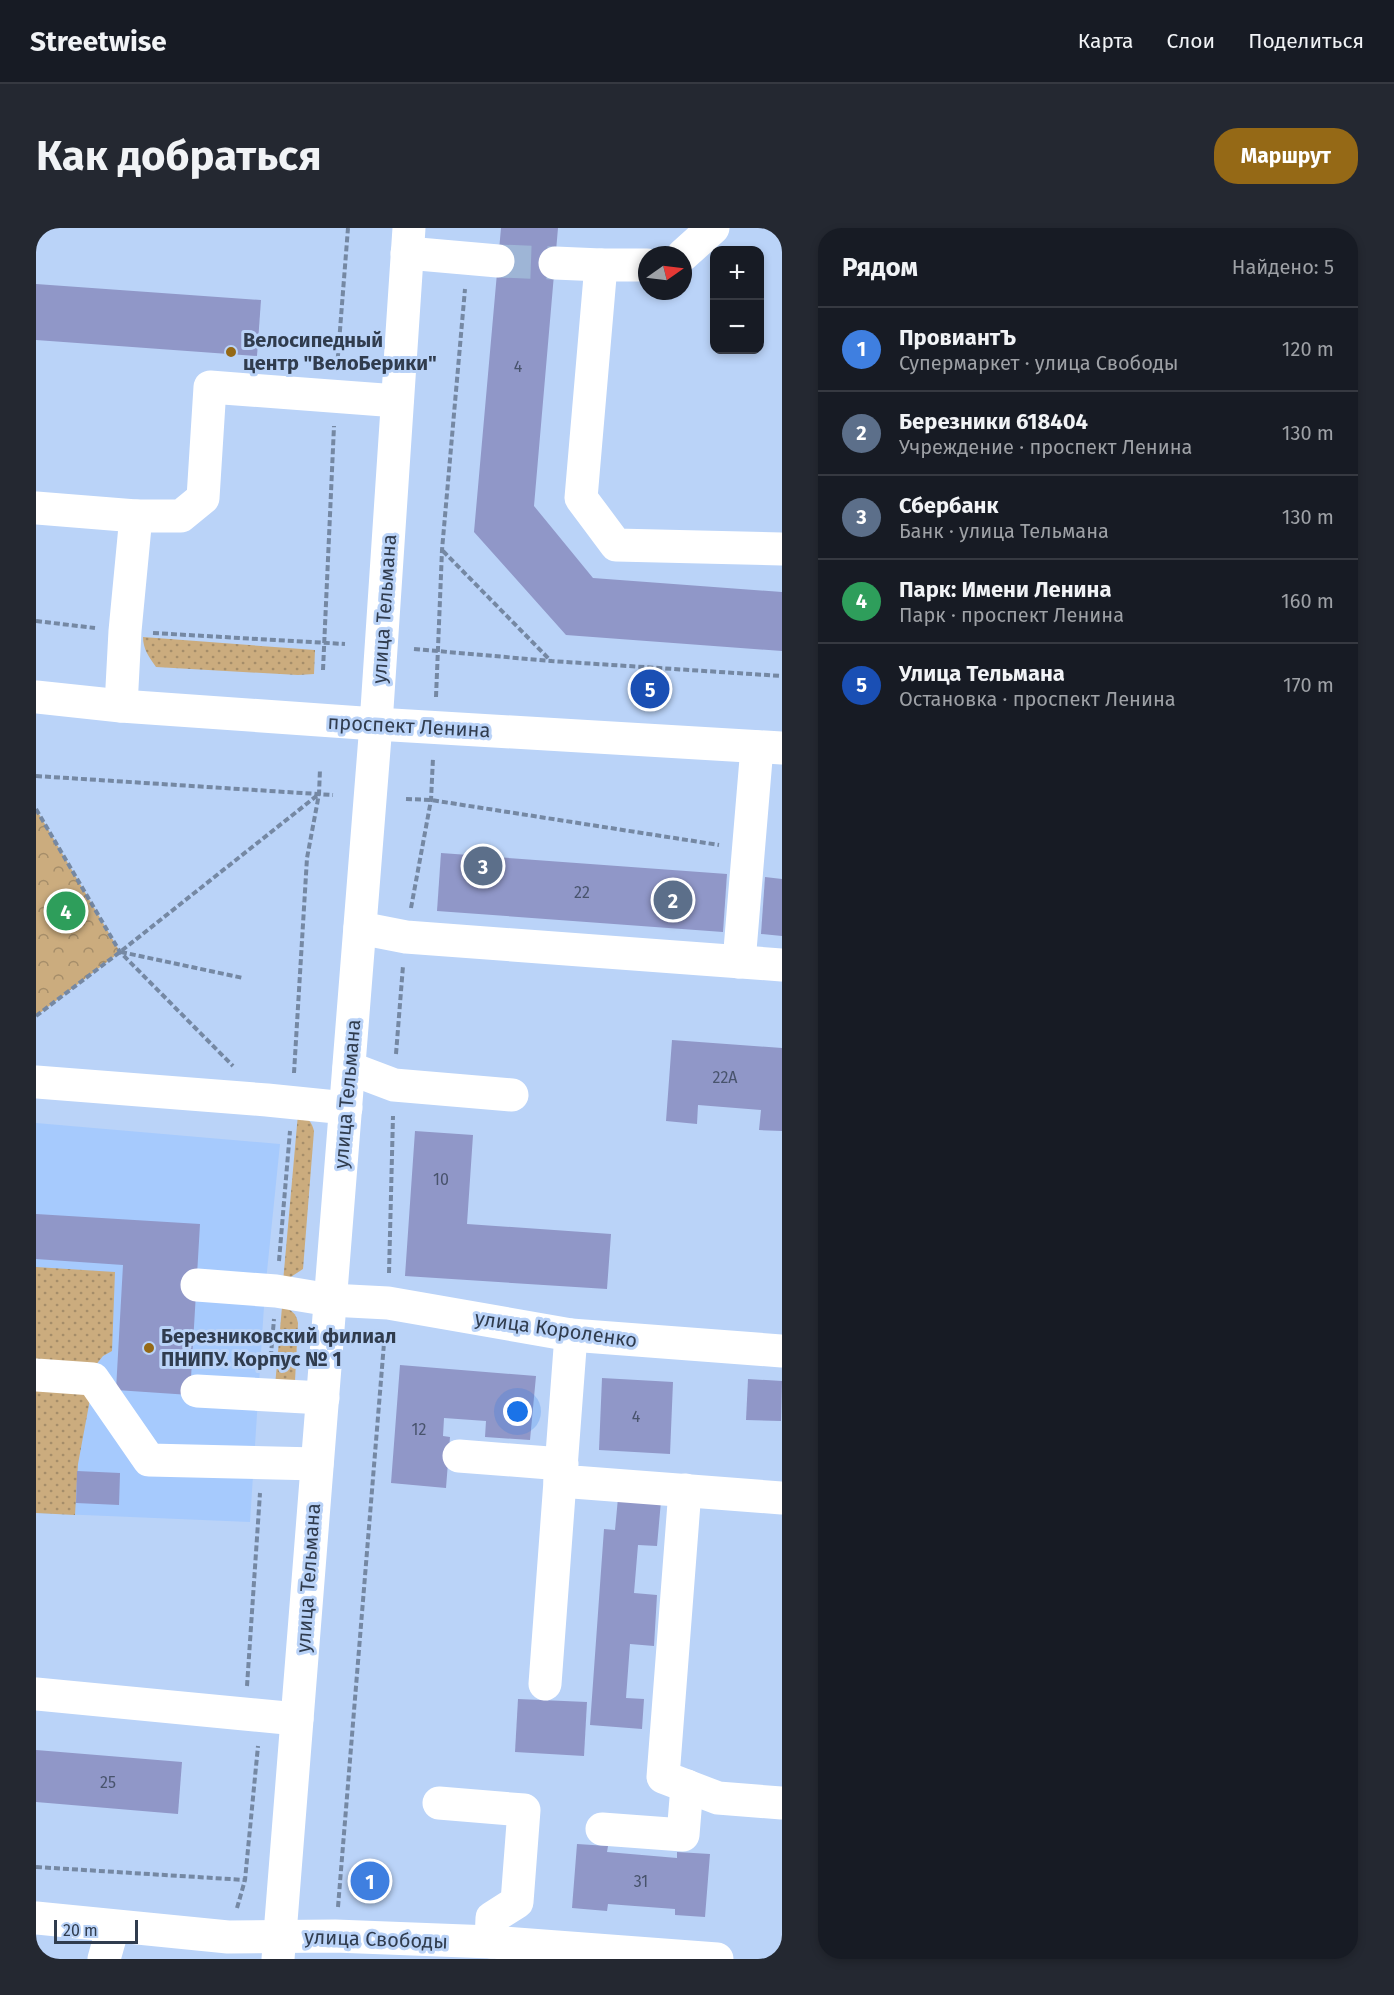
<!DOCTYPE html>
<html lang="ru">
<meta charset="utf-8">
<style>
body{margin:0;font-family:"Fira Sans",sans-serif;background:#242831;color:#f1f3f6}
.controls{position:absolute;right:18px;top:18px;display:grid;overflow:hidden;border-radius:12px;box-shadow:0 3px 9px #0003}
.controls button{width:54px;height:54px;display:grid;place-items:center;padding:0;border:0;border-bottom:2px solid #363941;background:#171b24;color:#f1f3f6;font:30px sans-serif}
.compass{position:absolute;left:602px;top:18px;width:54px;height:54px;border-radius:50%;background:#171b24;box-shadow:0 3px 9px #0003;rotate:76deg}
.scale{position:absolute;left:18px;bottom:15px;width:84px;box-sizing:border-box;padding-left:6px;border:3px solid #303c4e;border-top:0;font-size:16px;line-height:21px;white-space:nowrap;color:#303c4e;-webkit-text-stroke:4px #bad3f8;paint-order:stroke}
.you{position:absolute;left:482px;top:1184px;width:21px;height:21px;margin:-15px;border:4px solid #fff;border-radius:50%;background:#1a73e8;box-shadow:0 0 0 9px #1a73e833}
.badge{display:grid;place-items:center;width:39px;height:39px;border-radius:50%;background:#956916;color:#fff;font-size:20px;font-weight:700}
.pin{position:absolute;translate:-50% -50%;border:3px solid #fff;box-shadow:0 2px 6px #0006}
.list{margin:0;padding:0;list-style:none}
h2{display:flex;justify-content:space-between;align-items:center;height:78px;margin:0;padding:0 24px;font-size:26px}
h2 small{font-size:20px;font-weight:400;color:#9ea1a6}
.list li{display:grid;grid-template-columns:39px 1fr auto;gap:18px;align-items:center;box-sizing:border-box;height:84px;padding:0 24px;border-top:2px solid #363941}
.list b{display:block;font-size:22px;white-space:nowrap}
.list p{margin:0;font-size:20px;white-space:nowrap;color:#9ea1a6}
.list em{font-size:20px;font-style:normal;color:#9ea1a6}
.map{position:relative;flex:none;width:746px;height:1731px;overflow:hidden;border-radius:24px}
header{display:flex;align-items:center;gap:36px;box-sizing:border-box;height:84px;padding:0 30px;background:#171b24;border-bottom:2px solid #363941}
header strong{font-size:28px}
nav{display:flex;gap:33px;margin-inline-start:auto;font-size:21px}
.intro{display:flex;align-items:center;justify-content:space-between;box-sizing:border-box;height:144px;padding:0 36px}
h1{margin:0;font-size:42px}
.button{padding:15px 27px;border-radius:24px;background:#956916;color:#fff;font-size:21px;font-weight:700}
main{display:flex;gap:36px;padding:0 36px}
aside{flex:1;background:#171b24;border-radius:24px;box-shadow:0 3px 9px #0003}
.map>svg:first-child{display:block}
</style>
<header>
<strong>Streetwise</strong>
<nav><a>Карта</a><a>Слои</a><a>Поделиться</a></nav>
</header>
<div class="intro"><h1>Как добраться</h1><a class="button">Маршрут</a></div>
<main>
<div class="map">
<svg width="746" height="1731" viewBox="0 0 746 1731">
<defs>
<pattern id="grass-dots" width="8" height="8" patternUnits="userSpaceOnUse" patternTransform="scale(1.5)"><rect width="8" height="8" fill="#cbac7e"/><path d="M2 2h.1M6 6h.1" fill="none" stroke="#a58d69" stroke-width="1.8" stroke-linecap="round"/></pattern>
<pattern id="park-crowns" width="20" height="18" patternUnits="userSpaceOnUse" patternTransform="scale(1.5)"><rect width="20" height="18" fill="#cbac7e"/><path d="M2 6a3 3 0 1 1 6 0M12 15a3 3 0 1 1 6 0" fill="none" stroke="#a58d69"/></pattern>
</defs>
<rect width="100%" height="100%" fill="#bad3f8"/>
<polygon fill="#a6cafd" points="0,895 244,916 229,1063 214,1294 0,1285"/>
<g fill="url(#grass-dots)">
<path d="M107 409 279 422 278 446 262 447 120 439C113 429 107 421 107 409Z"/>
<path d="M262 886C272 888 276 895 278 903L267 1041 247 1054Z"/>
<polygon points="0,1039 79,1044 76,1123 67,1128 59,1138 0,1133"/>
<path d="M246 1079C256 1082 260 1085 262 1095L259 1153 239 1158Z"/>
<polygon points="0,1155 55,1166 42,1236 39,1287 0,1285"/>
</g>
<polygon fill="url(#park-crowns)" points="0,581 84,724 0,788"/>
<g fill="#9097c8">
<polygon points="465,0 522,0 498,278 557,350 746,364 746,423 530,407 438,304"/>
<polygon points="0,56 225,72 221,128 0,112"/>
<polygon points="405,625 691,646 687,704 401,683"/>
<polygon points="729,649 746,651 746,708 725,706"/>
<polygon points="636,812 746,820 746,903 723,902 725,882 662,877 661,896 630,893"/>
<polygon points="379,903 437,907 431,996 575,1006 571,1061 369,1048"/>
<polygon points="0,986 164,996 154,1167 80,1162 87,1037 0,1031"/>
<polygon points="364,1137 500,1148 494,1212 449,1209 450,1193 408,1190 407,1208 414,1209 410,1260 355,1255"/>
<polygon points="566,1150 637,1154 634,1226 563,1222"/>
<polygon points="712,1151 746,1153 745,1193 710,1192"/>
<polygon points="41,1243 84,1245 83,1277 40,1275"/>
<polygon points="582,1270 625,1273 621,1318 602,1317 598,1365 621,1367 618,1418 594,1416 590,1470 608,1471 606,1501 554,1497 568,1301 579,1302"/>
<polygon points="482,1471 551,1474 548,1528 479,1524"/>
<polygon points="0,1522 146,1534 142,1586 0,1574"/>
<polygon points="541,1616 572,1618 571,1624 641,1630 641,1624 674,1626 669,1689 639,1687 639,1681 572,1676 571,1683 536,1680"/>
</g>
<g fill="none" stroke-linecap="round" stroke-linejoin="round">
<polyline stroke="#9eb5d6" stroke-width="33" stroke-dasharray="33 16" stroke-linecap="butt" points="462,33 519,35"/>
<g stroke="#7588a3" stroke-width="4" stroke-dasharray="6 3" stroke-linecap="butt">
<polyline points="301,140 312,0"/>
<polyline points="407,323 515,433"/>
<polyline points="0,393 59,400"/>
<polyline points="117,405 309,416"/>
<polyline points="378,421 515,433 746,448"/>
<polyline points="287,442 298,198"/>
<polyline points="400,469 406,322 429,61"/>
<polyline points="0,548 297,567"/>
<polyline points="370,571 395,572 683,617"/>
<polyline points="0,581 84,724 197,838"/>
<polyline points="375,680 395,572 397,530"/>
<polyline points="85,724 207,750"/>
<polyline points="0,788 84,724 283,566"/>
<polyline points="360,826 367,738"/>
<polyline points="258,845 271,630 283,566 284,541"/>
<polyline points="243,1033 254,903"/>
<polyline points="353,1045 357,888"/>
<polyline points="234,1138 238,1091"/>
<polyline points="211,1458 224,1265"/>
<polyline points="0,1639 209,1652"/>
<polyline points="302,1679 349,1103"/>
<polyline points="201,1680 209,1652 222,1518"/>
</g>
<g stroke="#fff" stroke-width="33">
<polyline points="371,25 462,33"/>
<polyline points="647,27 677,0"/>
<polyline points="519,35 565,37"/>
<polyline points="611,37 565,37 545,270 580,317 746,321"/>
<polyline points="0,280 100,288 145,288 167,270 174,159 361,173"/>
<polyline points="0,469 85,478 340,496 373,0"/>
<polyline points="85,478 89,403 100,288"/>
<polyline points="324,700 370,709 746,737"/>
<polyline points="703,734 721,519"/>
<polyline points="313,840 358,857 476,867"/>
<polyline points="0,854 231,872 310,880"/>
<polyline points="161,1057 240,1063 294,1072 352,1075 535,1107 746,1123"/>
<polyline points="535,1107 524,1253 746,1270"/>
<polyline points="0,1147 57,1151 113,1232 281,1236"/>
<polyline points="161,1163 287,1170"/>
<polyline points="423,1228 526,1236"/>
<polyline points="649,1262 627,1549 682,1570 746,1575"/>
<polyline points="509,1456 524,1253"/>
<polyline points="0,1466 261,1491"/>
<polyline points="403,1575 488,1582 481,1674 456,1690 455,1714"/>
<polyline points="566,1601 647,1607 651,1558"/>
<polyline points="0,1690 192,1709 299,1708 455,1714 681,1731"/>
<polyline points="68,1731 77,1699"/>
</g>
<polyline stroke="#fff" stroke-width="33" points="242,1731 340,496 746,520"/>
</g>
<g fill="#956916" stroke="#bad3f8" stroke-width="2">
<circle cx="195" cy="124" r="6"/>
<circle cx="113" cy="1120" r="6"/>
</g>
<g text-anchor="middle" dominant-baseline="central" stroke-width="6" stroke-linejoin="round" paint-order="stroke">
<g font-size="16" fill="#48536c">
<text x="482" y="138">4</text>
<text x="546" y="664">22</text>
<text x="689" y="849">22А</text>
<text x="405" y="951">10</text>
<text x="600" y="1188">4</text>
<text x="383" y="1201">12</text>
<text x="72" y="1554">25</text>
<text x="605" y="1653">31</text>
</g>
<g font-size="20" font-weight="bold" fill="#303c4e" stroke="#bad3f8" text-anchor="start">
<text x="207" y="112">Велосипедный<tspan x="207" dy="23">центр "ВелоБерики"</tspan></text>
<text x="125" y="1108">Березниковский филиал<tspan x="125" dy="23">ПНИПУ. Корпус № 1</tspan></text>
</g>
<g font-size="20" fill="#303c4e" stroke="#bad3f8">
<text transform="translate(348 381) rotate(-86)">улица Тельмана</text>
<text transform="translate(373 498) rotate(3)">проспект Ленина</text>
<text transform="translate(311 866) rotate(-85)">улица Тельмана</text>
<text transform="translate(520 1101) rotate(8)">улица Короленко</text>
<text transform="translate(272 1350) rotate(-86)">улица Тельмана</text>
<text transform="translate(340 1711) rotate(2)">улица Свободы</text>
</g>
</g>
</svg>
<div class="controls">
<button>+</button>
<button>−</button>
</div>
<svg class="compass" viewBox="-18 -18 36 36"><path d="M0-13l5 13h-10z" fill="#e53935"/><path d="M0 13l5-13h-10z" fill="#9ea1a6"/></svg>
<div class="scale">20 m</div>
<div class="you"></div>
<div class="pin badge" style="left:334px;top:1653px;background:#3f7fe0">1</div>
<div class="pin badge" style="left:637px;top:672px;background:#5c6f8a">2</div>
<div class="pin badge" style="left:447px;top:638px;background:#5c6f8a">3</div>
<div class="pin badge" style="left:30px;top:683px;background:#2e9e5b">4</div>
<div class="pin badge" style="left:614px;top:461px;background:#1a4fb4">5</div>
</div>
<aside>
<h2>Рядом<small>Найдено: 5</small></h2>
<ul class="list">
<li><span class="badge" style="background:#3f7fe0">1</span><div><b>ПровиантЪ</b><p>Супермаркет · улица Свободы</p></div><em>120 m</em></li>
<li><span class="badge" style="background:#5c6f8a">2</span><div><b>Березники 618404</b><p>Учреждение · проспект Ленина</p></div><em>130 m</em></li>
<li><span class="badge" style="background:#5c6f8a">3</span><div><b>Сбербанк</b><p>Банк · улица Тельмана</p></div><em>130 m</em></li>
<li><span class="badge" style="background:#2e9e5b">4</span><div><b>Парк: Имени Ленина</b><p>Парк · проспект Ленина</p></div><em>160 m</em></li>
<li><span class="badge" style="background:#1a4fb4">5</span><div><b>Улица Тельмана</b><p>Остановка · проспект Ленина</p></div><em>170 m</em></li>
</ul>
</aside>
</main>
